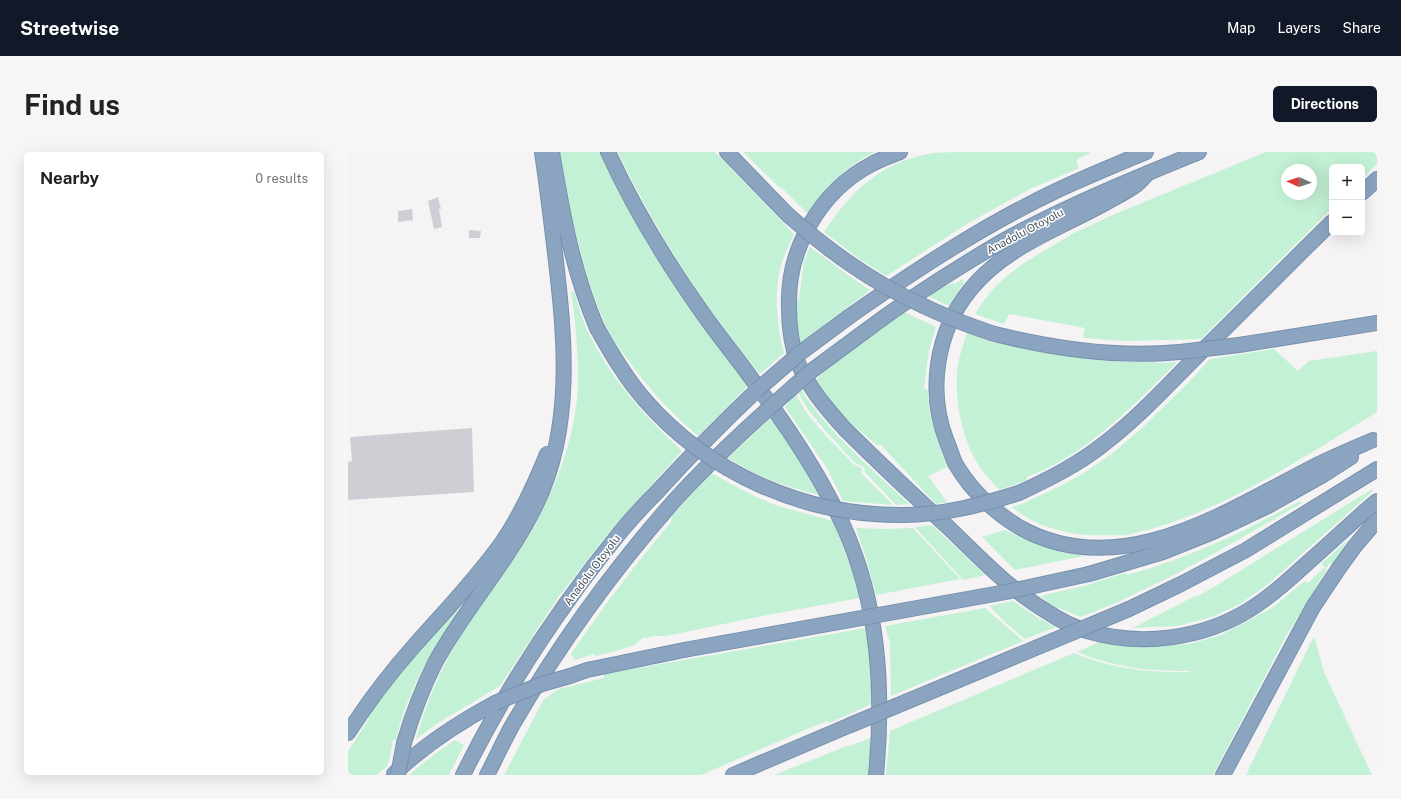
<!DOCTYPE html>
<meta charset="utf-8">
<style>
body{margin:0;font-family:"Public Sans",sans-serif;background:#f6f6f6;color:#222}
.controls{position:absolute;right:12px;top:12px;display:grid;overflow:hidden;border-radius:6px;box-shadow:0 4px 16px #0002}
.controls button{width:36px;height:36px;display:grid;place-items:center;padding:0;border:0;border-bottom:1px solid #e0e0e0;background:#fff;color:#222;font:20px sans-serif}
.compass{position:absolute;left:933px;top:12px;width:36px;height:36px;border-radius:50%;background:#fff;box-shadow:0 4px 16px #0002;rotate:273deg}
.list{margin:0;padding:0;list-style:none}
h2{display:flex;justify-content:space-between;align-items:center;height:52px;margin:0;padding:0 16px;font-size:17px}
h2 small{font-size:13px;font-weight:400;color:#767676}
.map{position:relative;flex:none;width:1029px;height:623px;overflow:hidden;border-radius:6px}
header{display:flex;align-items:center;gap:24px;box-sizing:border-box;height:56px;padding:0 20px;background:#111827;color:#fff}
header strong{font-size:19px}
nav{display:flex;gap:22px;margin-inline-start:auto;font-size:14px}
.intro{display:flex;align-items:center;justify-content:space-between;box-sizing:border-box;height:96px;padding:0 24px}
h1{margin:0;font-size:28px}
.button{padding:10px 18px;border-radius:6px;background:#111827;color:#fff;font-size:14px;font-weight:700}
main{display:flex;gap:24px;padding:0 24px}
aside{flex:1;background:#fff;border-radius:6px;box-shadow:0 4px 16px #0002}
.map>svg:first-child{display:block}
</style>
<header>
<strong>Streetwise</strong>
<nav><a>Map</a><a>Layers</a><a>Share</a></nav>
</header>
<div class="intro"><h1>Find us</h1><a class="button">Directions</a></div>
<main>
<aside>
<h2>Nearby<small>0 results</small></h2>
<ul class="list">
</ul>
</aside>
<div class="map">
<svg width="1029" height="623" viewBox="0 0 1029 623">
<rect width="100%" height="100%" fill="#f5f3f3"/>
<g fill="#c3f1d5" fill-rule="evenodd">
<path d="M209 0H256L302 96 336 146 401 233 350 284C323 261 301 237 280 208 272 197 263 185 257 172 233 117 223 58 209 0Z"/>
<path d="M270 0H367L446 82C441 93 435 105 432 117 426 143 429 176 436 201L412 222C356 154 308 80 270 0Z"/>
<path d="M395 0H527C499 13 477 35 459 61L436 38 431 35Z"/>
<path d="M620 0H742V1L729 7V12L731 16 682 37 622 70 538 124 510 106 476 80C503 39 535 8 587 1 598 0 609 0 620 0Z"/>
<path d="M918 0H1029V12L1014 27V15H984V56L853 187 776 189 735 186 737 176 661 162 656 172 627 162 634 151 647 135 660 123 676 111 726 81 767 62ZM939 18H963V42H939Z"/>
<polygon points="462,95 500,123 522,138 452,191 447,171 447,146 451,147 456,109"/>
<polygon points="614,127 616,130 601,154 580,144 593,135 605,131 607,132"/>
<path d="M226 139C230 153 234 168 241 182 263 227 297 265 334 299L263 378 211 444 152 534 90 571 68 587C78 552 92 518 111 487 131 454 156 423 177 390 205 346 229 283 230 231 230 201 228 170 223 140Z"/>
<polygon points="556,160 588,175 581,198 576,237 579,237 583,266 599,315 580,324 599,350 588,352 532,292 530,294 502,270 480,248 466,229 493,205"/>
<path d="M619 181 646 191 647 189C683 200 718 205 755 208 772 210 790 211 807 209L808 211 829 210C788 252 735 305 679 325V328L651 338C645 330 637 323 631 314 614 287 607 252 609 220 610 207 615 194 619 181Z"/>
<path d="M926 197 950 219 961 209 1029 199V260C954 306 869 364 782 382 776 384 770 383 764 383 729 385 692 378 664 355L676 351 710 335 736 321 766 300 794 276 843 228 862 207Z"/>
<path d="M453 238C482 282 523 316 561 352L548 353 517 320 516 315 507 311 475 276 459 256 450 240Z"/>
<path d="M448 242C460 269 486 291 505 312L513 316 514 322 545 353 495 349 479 316 437 255Z"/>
<path d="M424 265 441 290 475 344C439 335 412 326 380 306Z"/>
<path d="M363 321 408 345 430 354 485 369 505 421 512 446 409 465 319 484H307L295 486 286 493 272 498 248 504 246 502 227 508 223 502C254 456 287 413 323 370L324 364Z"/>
<polygon points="1024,337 1025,339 920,432 892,452 864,465 829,474 785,476 847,444 848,445 866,435"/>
<path d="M952 349 954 351 867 401 826 423 770 450 733 465 706 454 692 444 744 432V431L778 421 779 423C808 415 836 405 863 393 894 381 923 364 952 349Z"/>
<polygon points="584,373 637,423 615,428 567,375"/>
<polygon points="508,376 537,377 565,376 612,427 528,443 519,409"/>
<path d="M657 378C682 391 708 398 736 404L667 418 634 385Z"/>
<polygon points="1002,386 984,412 982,411 978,416 973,412"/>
<path d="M976 416 979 417 937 486 865 623H538L542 579 726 501C764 517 802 521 842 520V519C800 519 769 516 729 500L758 487 780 493 810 494 842 492 873 483 924 456 957 429 960 431Z"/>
<polygon points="665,449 690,466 708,475 677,487 659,472 641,454"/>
<polygon points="637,456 675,489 543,544 542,491 537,474"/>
<path d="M109 458 108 462C82 501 58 542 48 588H45L40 613 29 623H0V599L21 567 19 565C47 526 77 492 109 458Z"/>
<polygon points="518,476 525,521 526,551 481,571 479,569 464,575 353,623 156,623 196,547 211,537 256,526 256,522"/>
<polygon points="966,484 976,520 1024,623 898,623"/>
<polygon points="525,585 520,623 426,623 499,594 502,594"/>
<polygon points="107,588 116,593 101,623 61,623 87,602"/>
</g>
<g fill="#cdcfd5">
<polygon points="90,45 93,57 91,57 94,75 86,77 80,49"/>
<polygon points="64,57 65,68 50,70 50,59"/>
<polygon points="121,78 133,79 132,86 121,86"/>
<polygon points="124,276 126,340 0,348 0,310 4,309 2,285"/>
</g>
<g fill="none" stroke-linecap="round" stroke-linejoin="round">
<g stroke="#7690ad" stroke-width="16">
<g id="motorway">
<path d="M204 0C214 60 225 120 249 176"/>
<path d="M260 0C286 57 319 111 356 163 372 186 390 207 406 230 440 275 471 321 495 373 531 452 536 538 528 623"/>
<polyline points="379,0 440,63"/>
<path d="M552 0C542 4 533 7 524 12 472 39 439 97 441 155 441 174 443 193 450 211 461 236 478 256 496 276 530 310 565 343 601 376 631 405 661 437 698 459 710 467 725 475 739 479 793 495 854 487 901 458 925 443 945 424 965 406 987 387 1007 367 1029 349"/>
<path d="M800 21C796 25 792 30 788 33 780 39 770 44 761 49 714 76 657 94 622 138 588 180 579 240 599 290 602 297 604 304 607 311 622 337 645 359 671 375 770 431 874 362 961 317 982 306 1004 297 1025 288"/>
<polyline points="1014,41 1029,27"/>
<path d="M502 164C569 117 638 72 712 37 740 24 769 12 798 0"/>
<path d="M516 180C560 147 607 117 655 89 718 54 785 27 851 0"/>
<path d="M643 181C705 197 768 206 832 200"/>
<polyline points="891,193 1029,171"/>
<path d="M671 341C701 327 731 312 757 291 791 265 820 233 850 203 895 159 939 114 984 70"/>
<polyline points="741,422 815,400 865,380 920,354 975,323 1003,305"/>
<polyline points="781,457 833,432 898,398 1029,317"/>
<polyline points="222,524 239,518 336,498"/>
<path d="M0 581C20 550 42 521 66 494 96 460 129 426 155 389 173 362 187 332 199 302"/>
<path d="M56 591C64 564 74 537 87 511 117 456 160 410 188 353 226 275 217 185 207 101 203 67 199 34 194 0"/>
<path d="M46 622C76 593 110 571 147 551"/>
<path d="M115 623C158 536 213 453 274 378 285 365 297 352 309 340 341 305 374 271 408 239"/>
<path d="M139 623C148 606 156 588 165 572 211 493 265 418 326 349 355 317 387 287 419 258"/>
<polyline points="385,623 500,574"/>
<polyline points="875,623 965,455 991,416 1007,394 1029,368"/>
</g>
</g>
<use href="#motorway" stroke="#8ba5c1" stroke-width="14"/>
<g stroke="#7690ad" stroke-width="16" stroke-linecap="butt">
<g id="motorway-bridge">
<path d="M440 63C503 119 563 154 643 181"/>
<path d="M249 176C263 201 277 225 296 247 360 321 456 364 555 363 595 363 633 353 671 341"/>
<polyline points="832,200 891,193"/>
<polyline points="408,239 452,201 502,164"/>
<polyline points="419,258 462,220 516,180"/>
<polyline points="336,498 658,440 741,422"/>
<polyline points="147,551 194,532 222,524"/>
<polyline points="500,574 781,457"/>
<polyline points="50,623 56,591"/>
</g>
</g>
<use href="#motorway-bridge" stroke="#8ba5c1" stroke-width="14"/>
</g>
<g text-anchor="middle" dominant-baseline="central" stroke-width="3" stroke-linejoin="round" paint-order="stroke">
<g font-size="11" fill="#4a5661" stroke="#fff">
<text transform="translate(677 79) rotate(-28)">Anadolu Otoyolu</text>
<text transform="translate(244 418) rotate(-53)">Anadolu Otoyolu</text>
</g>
</g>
</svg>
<div class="controls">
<button>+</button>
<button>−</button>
</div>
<svg class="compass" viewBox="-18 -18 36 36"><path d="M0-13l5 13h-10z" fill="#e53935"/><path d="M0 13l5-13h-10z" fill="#767676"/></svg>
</div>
</main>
